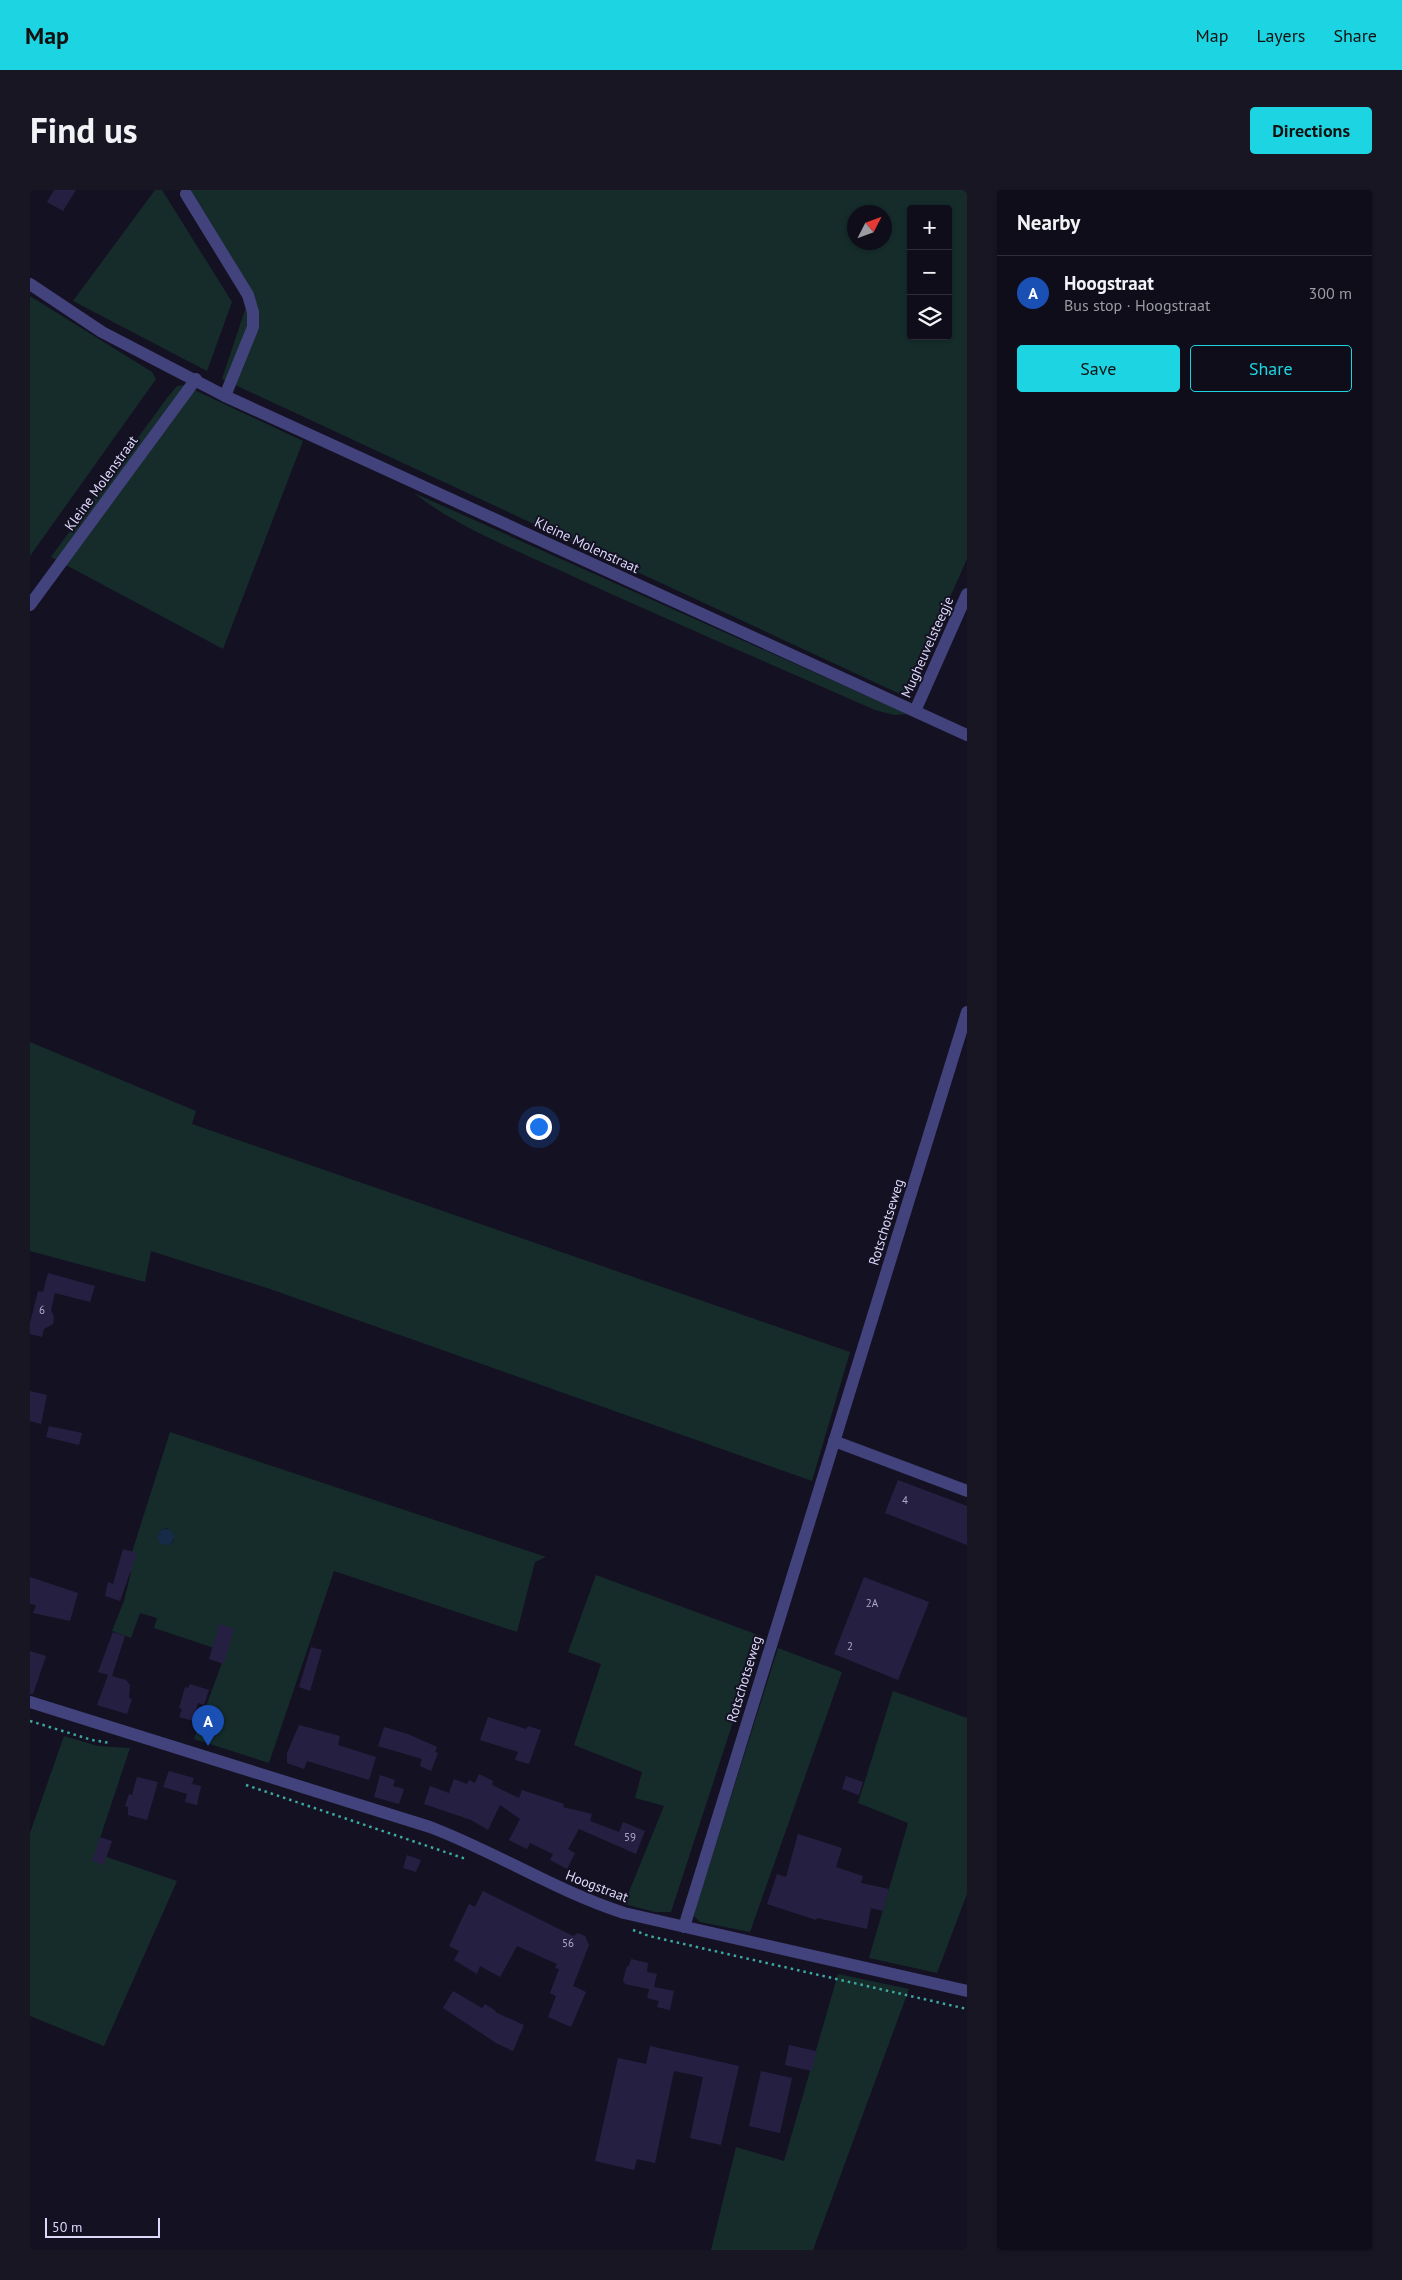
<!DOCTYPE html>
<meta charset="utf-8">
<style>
body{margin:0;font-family:"PT Sans",sans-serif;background:#181623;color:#f1f3f6}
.controls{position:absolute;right:15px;top:15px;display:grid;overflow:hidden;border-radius:5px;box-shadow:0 1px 4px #0004}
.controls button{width:45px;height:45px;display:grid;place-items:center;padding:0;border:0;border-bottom:1px solid #2f2d39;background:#0f0d1a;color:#f1f3f6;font:25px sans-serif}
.compass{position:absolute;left:817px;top:15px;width:45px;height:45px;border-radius:50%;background:#0f0d1a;box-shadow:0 1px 4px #0004;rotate:48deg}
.scale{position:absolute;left:15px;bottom:12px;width:115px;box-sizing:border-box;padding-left:5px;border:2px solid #dbd8fa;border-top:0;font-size:14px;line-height:18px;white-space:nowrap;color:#dbd8fa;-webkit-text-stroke:4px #141123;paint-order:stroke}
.you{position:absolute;left:508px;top:936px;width:18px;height:18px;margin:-12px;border:4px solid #fff;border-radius:50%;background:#1a73e8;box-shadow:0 0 0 8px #1a73e833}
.badge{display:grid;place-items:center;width:32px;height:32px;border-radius:50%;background:#1dd5e2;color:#fff;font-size:16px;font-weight:700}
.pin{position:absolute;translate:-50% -41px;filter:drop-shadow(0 1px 2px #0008)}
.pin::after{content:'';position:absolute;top:26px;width:18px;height:15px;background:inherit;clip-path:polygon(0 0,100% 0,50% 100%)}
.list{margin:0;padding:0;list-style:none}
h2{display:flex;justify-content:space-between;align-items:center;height:65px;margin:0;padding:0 20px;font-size:21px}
h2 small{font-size:16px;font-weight:400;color:#9b9ca2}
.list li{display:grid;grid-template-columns:32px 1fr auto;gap:15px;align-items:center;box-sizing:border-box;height:75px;padding:0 20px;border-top:1px solid #2f2d39}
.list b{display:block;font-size:19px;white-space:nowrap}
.list p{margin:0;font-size:16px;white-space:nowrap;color:#9b9ca2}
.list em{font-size:16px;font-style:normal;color:#9b9ca2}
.actions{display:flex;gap:10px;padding:15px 20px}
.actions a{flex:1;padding:11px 0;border:1px solid #1dd5e2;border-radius:5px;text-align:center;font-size:18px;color:#1dd5e2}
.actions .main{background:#1dd5e2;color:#111}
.icon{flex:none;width:28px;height:28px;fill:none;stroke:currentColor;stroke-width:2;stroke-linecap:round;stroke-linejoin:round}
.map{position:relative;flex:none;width:937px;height:2060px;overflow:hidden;border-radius:5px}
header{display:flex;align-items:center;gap:30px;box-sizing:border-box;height:70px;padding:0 25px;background:#1dd5e2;color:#111}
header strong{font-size:24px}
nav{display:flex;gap:28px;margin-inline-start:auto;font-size:18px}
.intro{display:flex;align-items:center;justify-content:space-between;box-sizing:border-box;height:120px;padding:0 30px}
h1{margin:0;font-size:35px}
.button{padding:12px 22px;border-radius:5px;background:#1dd5e2;color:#111;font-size:18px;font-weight:700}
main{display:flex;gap:30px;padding:0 30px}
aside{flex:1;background:#0f0d1a;border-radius:5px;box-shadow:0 1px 4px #0004}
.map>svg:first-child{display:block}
</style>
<header>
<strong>Map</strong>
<nav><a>Map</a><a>Layers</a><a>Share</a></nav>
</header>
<div class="intro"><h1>Find us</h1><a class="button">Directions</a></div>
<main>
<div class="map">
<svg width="937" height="2060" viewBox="0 0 937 2060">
<rect width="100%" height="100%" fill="#141123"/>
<g fill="#152c2b" fill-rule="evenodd">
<polygon points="125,0 132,0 202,112 177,181 43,111"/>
<path d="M153 0H937V369L879 499 870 504 192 189 218 111ZM881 19H918V146H881ZM824 22H854V52H824Z"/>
<polygon points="0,106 122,182 126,189 0,366"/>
<polygon points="154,195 273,251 193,459 21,367 137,208 147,196"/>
<path d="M384 303 877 524 864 525 845 520C739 473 632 428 527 379 479 357 426 336 384 303Z"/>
<polygon points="0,852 166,921 162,934 820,1162 782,1291 240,1099 121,1061 115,1092 0,1061"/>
<path d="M140 1242 516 1367 505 1372 487 1442 304 1381 239 1573 164 1549 196 1462 124 1438 127 1428 110 1423 101 1448 82 1441 94 1411 101 1382 97 1378ZM137 1338 144 1350 141 1354 130 1341Z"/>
<polygon points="566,1385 731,1446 641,1722 625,1722 594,1714 634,1616 605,1608 612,1582 544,1555 571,1474 538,1462"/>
<polygon points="748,1458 812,1482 720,1742 670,1732 664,1726 666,1717"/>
<polygon points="863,1501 937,1528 937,1704 907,1783 839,1768 878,1633 828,1613"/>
<polygon points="34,1546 68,1556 100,1558 65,1663 147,1691 74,1856 0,1826 0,1643"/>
<polygon points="808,1784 879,1799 783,2060 681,2060 706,1957 754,1971"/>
</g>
<circle fill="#162b48" cx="136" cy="1347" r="8"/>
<g fill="#252042">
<polygon points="24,0 46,0 33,21 17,12"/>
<polygon points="18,1083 65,1096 60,1112 25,1103 21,1120 24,1127 23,1134 14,1139 12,1147 0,1144 0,1133 8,1101 13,1102"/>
<polygon points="0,1201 17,1205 11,1234 0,1231"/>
<polygon points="19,1236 52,1243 49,1255 16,1247"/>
<polygon points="868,1290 937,1316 937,1355 855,1323"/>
<polygon points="93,1359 107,1363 90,1411 75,1406 78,1392 83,1394"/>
<polygon points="0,1387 48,1403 40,1431 3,1423 6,1415 0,1414"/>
<polygon points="834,1387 899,1412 868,1490 804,1464"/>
<polygon points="189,1434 204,1439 194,1474 179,1469"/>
<polygon points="83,1442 95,1446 82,1486 96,1490 100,1495 99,1508 102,1509 97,1524 67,1515 78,1485 68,1482"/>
<polygon points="281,1457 292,1460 280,1501 269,1497"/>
<polygon points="0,1461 16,1466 3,1504 0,1504"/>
<polygon points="160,1494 179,1500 174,1515 168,1513 163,1531 149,1527 152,1519 149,1518 155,1497 158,1498"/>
<polygon points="458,1527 496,1539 498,1536 511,1540 499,1574 485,1570 488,1562 450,1550"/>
<polygon points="269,1535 310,1546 308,1555 346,1567 339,1590 277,1571 274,1579 257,1573 257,1563"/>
<polygon points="354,1537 378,1544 407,1557 405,1562 408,1563 401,1581 390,1576 392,1569 348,1556"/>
<polygon points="139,1581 164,1588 162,1594 171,1596 167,1615 155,1612 157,1604 133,1597"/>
<polygon points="449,1584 463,1591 462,1595 489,1608 492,1600 534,1614 533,1617 562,1624 560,1631 589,1642 593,1632 615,1641 606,1664 549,1639 538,1659 545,1663 537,1679 520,1670 523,1664 500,1653 497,1659 479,1650 490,1629 470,1615 458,1640 441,1630 394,1614 400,1596 419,1603 424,1589 437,1594 439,1590 445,1593"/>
<polygon points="350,1585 365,1590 363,1596 374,1599 369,1614 344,1607"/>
<polygon points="816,1586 833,1592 829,1605 812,1599"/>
<polygon points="107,1587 128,1592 117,1630 98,1625 98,1617 95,1616 99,1604 102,1605"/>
<polygon points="768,1644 812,1658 806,1677 833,1686 831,1693 859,1699 853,1721 841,1718 837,1739 787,1728 786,1730 737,1714 747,1684 756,1687"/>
<polygon points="70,1647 82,1651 74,1675 62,1671"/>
<polygon points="377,1665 391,1670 386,1682 373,1678"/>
<polygon points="453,1701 543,1746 548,1743 555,1746 559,1755 543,1796 556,1802 541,1837 518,1827 526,1806 520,1803 529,1779 525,1778 527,1774 487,1756 470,1787 450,1776 447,1784 424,1770 429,1761 419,1756 439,1714 445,1717"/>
<polygon points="601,1769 618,1773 617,1782 627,1784 624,1797 644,1801 640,1820 627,1817 629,1811 617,1808 619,1799 595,1794 593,1790 597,1776 599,1776"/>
<polygon points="423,1801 452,1818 455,1814 466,1821 465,1822 494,1835 483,1861 466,1853 413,1818"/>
<polygon points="759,1855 786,1861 782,1881 755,1875"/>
<polygon points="620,1856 709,1876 691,1955 660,1948 673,1887 644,1881 625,1973 607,1969 604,1980 565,1971 588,1868 616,1874"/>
<polygon points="731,1881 762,1888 750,1943 719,1936"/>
</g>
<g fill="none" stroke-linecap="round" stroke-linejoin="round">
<g stroke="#3ea89e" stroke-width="2.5" stroke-dasharray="2.5 4" stroke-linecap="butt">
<polyline points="0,1531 62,1550 80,1553"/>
<polyline points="216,1595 436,1669"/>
<polyline points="603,1740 619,1746 937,1819"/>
</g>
<g stroke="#42427c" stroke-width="12">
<polyline points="156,4 218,105 223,122 223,137 195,206"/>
<polyline points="0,94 72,142 195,206 937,545"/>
<polyline points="0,415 166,189"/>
<polyline points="885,521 937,404"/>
<polyline points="804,1251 937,1301"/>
<path d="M0 1512 400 1637C466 1662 526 1701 594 1723L937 1801"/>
<polyline points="654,1737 937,822"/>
</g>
</g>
<g text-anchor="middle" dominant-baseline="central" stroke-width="4" stroke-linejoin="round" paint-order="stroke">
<g font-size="11" fill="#aeaacc">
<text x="12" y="1120">6</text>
<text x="875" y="1310">4</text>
<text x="842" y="1413">2A</text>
<text x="820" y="1456">2</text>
<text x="600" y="1647">59</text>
<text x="538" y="1753">56</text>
</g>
<g font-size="14" fill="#dbd8fa" stroke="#141123">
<text transform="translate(71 293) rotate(-54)">Kleine Molenstraat</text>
<text transform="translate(557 355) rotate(25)">Kleine Molenstraat</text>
<text transform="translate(897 457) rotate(-66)">Mugheuvelsteegje</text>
<text transform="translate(856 1032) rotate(-73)">Rotschotseweg</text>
<text transform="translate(714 1489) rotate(-73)">Rotschotseweg</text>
<text transform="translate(567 1696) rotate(21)">Hoogstraat</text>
</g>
</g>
</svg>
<div class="controls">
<button>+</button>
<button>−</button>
<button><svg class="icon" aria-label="layers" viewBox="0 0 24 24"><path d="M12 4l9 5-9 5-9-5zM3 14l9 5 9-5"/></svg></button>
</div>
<svg class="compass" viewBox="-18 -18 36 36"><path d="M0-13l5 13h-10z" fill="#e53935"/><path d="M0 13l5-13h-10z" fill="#9b9ca2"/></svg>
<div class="scale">50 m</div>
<div class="you"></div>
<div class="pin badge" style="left:178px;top:1556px;background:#1a4fb4">A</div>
</div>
<aside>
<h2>Nearby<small></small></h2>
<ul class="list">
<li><span class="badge" style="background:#1a4fb4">A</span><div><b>Hoogstraat</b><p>Bus stop · Hoogstraat</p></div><em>300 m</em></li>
</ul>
<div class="actions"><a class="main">Save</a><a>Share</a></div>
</aside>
</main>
